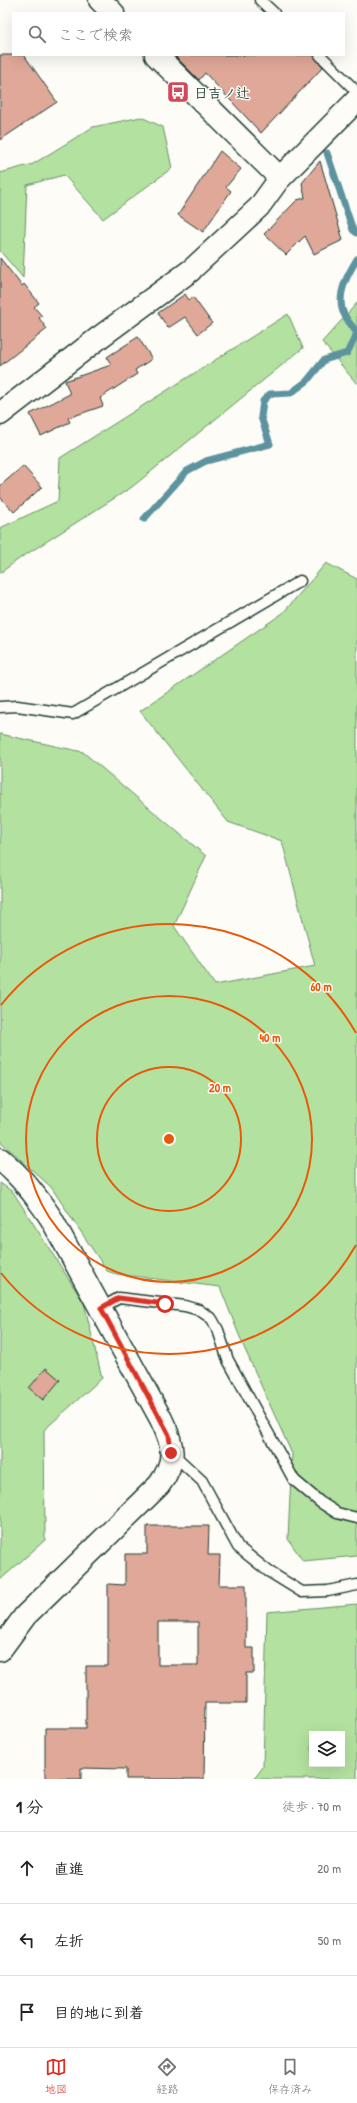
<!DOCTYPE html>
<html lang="ja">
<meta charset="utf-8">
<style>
body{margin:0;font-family:"Patrick Hand","Klee One",sans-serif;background:#f6f6f6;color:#222}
.controls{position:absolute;right:12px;bottom:12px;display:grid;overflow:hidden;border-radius:0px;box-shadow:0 4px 16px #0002}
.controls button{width:36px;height:36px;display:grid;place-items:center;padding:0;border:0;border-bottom:1px solid #e0e0e0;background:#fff;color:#222;font:20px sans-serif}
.stop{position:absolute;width:12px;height:12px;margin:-9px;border:3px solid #d93025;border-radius:50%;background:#fff}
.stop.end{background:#d93025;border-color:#fff;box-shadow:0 1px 4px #0008}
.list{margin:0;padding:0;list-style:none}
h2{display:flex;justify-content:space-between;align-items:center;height:52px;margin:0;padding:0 16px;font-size:17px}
h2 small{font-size:13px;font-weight:400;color:#767676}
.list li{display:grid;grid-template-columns:26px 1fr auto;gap:12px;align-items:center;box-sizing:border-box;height:72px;padding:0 16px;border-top:1px solid #e0e0e0}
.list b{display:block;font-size:15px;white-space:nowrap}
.list em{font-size:13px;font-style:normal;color:#767676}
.icon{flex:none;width:22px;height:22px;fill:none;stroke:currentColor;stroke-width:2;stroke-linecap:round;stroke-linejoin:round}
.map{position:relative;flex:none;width:357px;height:1779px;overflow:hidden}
.search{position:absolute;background:#fff;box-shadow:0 4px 16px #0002;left:12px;right:12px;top:12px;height:44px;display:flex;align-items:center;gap:10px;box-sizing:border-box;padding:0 14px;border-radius:0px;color:#767676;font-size:15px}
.sheet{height:268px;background:#fff}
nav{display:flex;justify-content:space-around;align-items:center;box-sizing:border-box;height:56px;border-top:1px solid #e0e0e0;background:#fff;font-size:11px;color:#767676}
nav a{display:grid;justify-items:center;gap:2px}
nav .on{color:#d93025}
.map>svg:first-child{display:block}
</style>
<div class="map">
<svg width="357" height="1779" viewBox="0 0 357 1779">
<rect width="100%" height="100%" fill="#fdfcf7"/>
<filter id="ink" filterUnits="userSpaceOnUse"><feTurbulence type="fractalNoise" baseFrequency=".025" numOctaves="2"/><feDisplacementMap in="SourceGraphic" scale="8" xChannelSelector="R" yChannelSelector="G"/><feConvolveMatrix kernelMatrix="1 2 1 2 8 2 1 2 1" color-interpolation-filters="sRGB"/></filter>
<g filter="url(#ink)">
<g fill="#b3e19f" stroke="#698f6a" fill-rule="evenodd">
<polygon points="141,117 163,127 172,168 103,219 64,175 27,185 23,278 0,251 0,173 33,164 93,127"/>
<polygon points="357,303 357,384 322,342"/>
<polygon points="288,314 303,348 132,487 19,559 0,573 0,528 58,501 60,458"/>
<polygon points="326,563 357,579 357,1556 303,1561 288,1539 292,1454 243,1345 220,1287 116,1274 107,1271 51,1187 0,1141 0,734 83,752 206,856 174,926 215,985 315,966 282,841 228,822 140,711 283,613"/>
<polygon points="0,1183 13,1192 84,1303 102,1378 44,1430 45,1540 0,1580"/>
<path d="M357 1604V1779H254L263 1767 267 1612ZM312 1734H342V1764H312Z"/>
</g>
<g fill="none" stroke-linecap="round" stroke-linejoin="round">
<g stroke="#5c939e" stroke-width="7">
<polyline points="327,153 353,230 357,233"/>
<path d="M144 519 187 471 206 461 270 444 261 417 263 401 270 394 291 393 307 381 324 360 347 353 357 333C352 326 344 317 342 309 338 291 348 274 357 259"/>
</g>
</g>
<g fill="#e0a899" stroke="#1f3d34" fill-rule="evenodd">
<polygon points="0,55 24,55 57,102 0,140"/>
<polygon points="174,55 314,55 323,67 261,133 205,73 199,80"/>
<polygon points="220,151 241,169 226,187 231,191 203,232 178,215"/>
<polygon points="320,161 343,240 314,254 305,236 286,255 264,234 297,200 305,198 302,183"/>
<polygon points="0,258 22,286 24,284 39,303 34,307 42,316 39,318 47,329 0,366"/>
<polygon points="185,294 189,300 193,297 212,323 198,334 185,317 168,328 158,313"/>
<polygon points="138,337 152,359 135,370 137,374 100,398 103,406 68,418 70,422 41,436 30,414 70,394 65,381 111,365 107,357"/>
<polygon points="23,466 42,487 14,512 0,497 0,486"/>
<polygon points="46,1368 60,1380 43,1400 29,1388"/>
<path d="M147 1526H209L208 1555H220L219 1585H246V1648H254V1673H246V1703H205L204 1779H126V1769L81 1768V1779H45V1728H86V1666H108V1584L125 1585V1554H147ZM158 1622H198V1665H158Z"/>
</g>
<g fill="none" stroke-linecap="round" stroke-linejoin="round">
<g stroke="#1f3d34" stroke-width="13">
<g id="lane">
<polyline points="260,0 274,13"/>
<polyline points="320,55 357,92"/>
<polyline points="0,707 17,706 73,714 300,581"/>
<polyline points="101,1308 119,1298 185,1306 199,1310 212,1319 218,1330 228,1360 294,1480 320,1502 337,1513 357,1518"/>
<polyline points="173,1454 202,1481 238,1547 268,1571 302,1592 328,1591 357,1585"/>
</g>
</g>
<g stroke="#1f3d34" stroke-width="24">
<polyline id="street" points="190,271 259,207 280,178"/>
</g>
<g stroke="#1f3d34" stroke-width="25">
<g id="secondary">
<polyline points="100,0 113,13"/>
<polyline points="156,55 280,178 357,100"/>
<polyline points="0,414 100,337 190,271"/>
<path d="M0 1159C21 1176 36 1196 51 1218L161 1419C174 1445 177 1461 159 1485L25 1616 0 1650"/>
</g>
</g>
<use href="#lane" stroke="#fdfcf7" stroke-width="10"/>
<use href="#street" stroke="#fdfcf7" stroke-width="21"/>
<use href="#secondary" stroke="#fdfcf7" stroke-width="22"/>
</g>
</g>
<g fill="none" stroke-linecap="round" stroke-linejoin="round" filter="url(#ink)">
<polyline stroke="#d93025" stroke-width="5" points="165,1304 119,1298 101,1308 169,1435 171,1453"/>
</g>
<g fill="none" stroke="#e8590c" stroke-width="2">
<circle cx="169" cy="1139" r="72"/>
<circle cx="169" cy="1139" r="143"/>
<path d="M356 1245A215 215 0 0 1 1 1273M1 1005A215 215 0 0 1 356 1033"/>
</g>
<defs>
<g id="bus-square" transform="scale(1.15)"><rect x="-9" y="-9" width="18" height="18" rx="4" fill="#d1495b" stroke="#fdfcf7"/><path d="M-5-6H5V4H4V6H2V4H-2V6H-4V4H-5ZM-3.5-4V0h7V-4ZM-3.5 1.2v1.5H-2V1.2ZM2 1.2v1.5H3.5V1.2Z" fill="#fff"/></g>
</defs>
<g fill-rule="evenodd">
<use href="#bus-square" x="178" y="92"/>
</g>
<g text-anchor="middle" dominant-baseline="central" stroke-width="3" stroke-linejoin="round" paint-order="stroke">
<g font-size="14" font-weight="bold" fill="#1f3d34" stroke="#fdfcf7" text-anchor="start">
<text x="194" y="92">日吉ノ辻</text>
</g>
</g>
<circle cx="169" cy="1139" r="6" fill="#e8590c" stroke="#fdfcf7" stroke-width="2"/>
<g font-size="12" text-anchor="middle" font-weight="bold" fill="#e8590c" stroke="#fdfcf7" stroke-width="3" stroke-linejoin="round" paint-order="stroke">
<text x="321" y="991">60 m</text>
<text x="270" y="1042">40 m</text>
<text x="220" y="1092">20 m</text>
</g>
</svg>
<div class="controls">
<button><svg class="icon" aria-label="layers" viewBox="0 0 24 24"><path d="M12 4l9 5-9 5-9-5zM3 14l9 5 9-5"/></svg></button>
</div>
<div class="stop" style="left:165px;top:1304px"></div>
<div class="stop end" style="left:171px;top:1453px"></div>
<div class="search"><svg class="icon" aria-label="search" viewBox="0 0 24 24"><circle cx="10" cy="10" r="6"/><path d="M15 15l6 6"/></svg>ここで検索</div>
</div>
<section class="sheet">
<h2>1 分<small>徒歩 · 70 m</small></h2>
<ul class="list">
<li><svg class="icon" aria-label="ahead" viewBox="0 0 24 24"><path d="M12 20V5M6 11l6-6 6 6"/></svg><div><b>直進</b></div><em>20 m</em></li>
<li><svg class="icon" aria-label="left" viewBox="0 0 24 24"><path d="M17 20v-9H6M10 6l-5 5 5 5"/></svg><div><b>左折</b></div><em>50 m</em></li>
<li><svg class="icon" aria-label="arrive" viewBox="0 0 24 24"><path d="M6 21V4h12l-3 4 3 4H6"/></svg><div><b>目的地に到着</b></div></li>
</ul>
</section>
<nav>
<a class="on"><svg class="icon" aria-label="map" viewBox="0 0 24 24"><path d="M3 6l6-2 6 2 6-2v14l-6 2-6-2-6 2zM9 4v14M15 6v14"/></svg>地図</a>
<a><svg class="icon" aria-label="directions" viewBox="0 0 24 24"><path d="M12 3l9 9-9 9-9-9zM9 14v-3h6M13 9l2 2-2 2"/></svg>経路</a>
<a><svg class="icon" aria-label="saved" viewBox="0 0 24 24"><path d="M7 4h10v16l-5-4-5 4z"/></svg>保存済み</a>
</nav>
